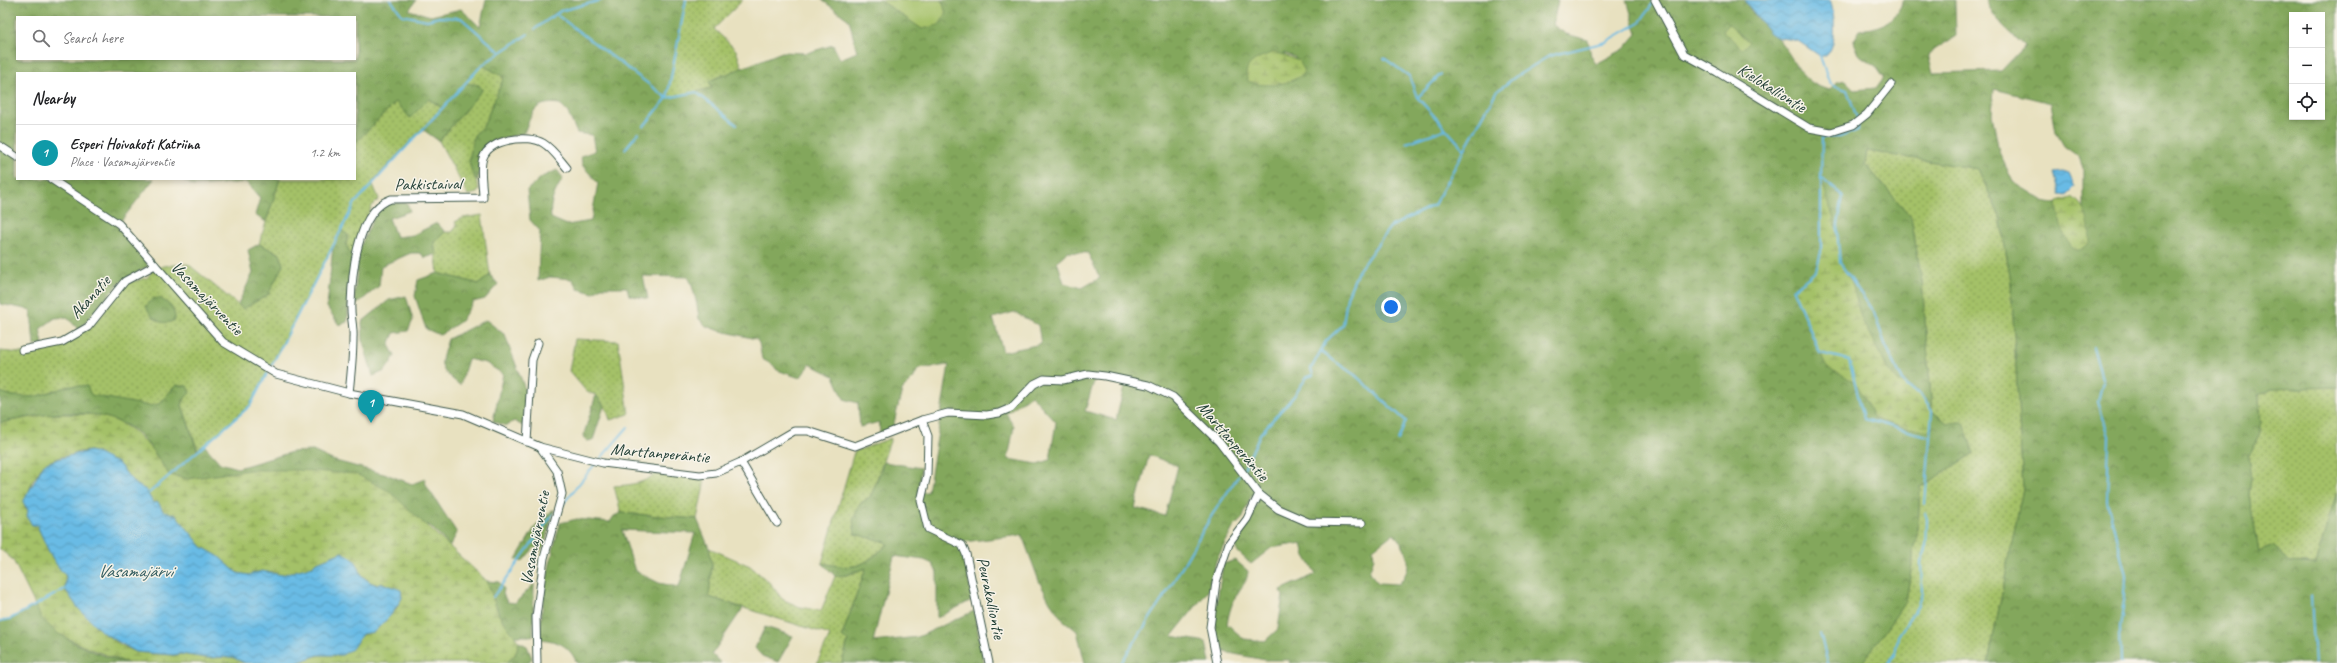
<!DOCTYPE html>
<meta charset="utf-8">
<style>
body{margin:0;font-family:Caveat,sans-serif;background:#f2f2f2;color:#202124}
.controls{position:absolute;right:12px;top:12px;display:grid;overflow:hidden;border-radius:0px;box-shadow:0 2px 6px #0003}
.controls button{width:36px;height:36px;display:grid;place-items:center;padding:0;border:0;border-bottom:1px solid #e0e0e0;background:#fff;color:#202124;font:20px sans-serif}
.you{position:absolute;left:1391px;top:307px;width:14px;height:14px;margin:-10px;border:3px solid #fff;border-radius:50%;background:#1a73e8;box-shadow:0 0 0 6px #1a73e833}
.badge{display:grid;place-items:center;width:26px;height:26px;border-radius:50%;background:#111827;color:#fff;font-size:13px;font-weight:700}
.pin{position:absolute;translate:-50% -33px;filter:drop-shadow(0 1px 2px #0008)}
.pin::after{content:'';position:absolute;top:21px;width:14px;height:12px;background:inherit;clip-path:polygon(0 0,100% 0,50% 100%)}
.list{margin:0;padding:0;list-style:none}
h2{display:flex;justify-content:space-between;align-items:center;height:52px;margin:0;padding:0 16px;font-size:17px}
h2 small{font-size:13px;font-weight:400;color:#757577}
.list li{display:grid;grid-template-columns:26px 1fr auto;gap:12px;align-items:center;box-sizing:border-box;height:56px;padding:0 16px;border-top:1px solid #e0e0e0}
.list b{display:block;font-size:15px;white-space:nowrap}
.list p{margin:0;font-size:13px;white-space:nowrap;color:#757577}
.list em{font-size:13px;font-style:normal;color:#757577}
.icon{flex:none;width:22px;height:22px;fill:none;stroke:currentColor;stroke-width:2;stroke-linecap:round;stroke-linejoin:round}
.map{position:relative;flex:none;width:2337px;height:663px;overflow:hidden}
.search{position:absolute;background:#fff;box-shadow:0 2px 6px #0003;left:16px;top:16px;width:340px;height:44px;display:flex;align-items:center;gap:10px;box-sizing:border-box;padding:0 14px;border-radius:0px;color:#757577;font-size:15px}
.panel{position:absolute;background:#fff;box-shadow:0 2px 6px #0003;left:16px;top:72px;width:340px;height:108px;border-radius:0px}
.map>svg:first-child{display:block}
</style>
<div class="map">
<svg width="2337" height="663" viewBox="0 0 2337 663">
<defs>
<pattern id="grass-dots" width="8" height="8" patternUnits="userSpaceOnUse"><rect width="8" height="8" fill="#a4c168"/><path d="M2 2h.1M6 6h.1" fill="none" stroke="#859e56" stroke-width="1.8" stroke-linecap="round"/></pattern>
<pattern id="forest-crowns" width="20" height="18" patternUnits="userSpaceOnUse"><rect width="20" height="18" fill="#83a75c"/><path d="M2 6a3 3 0 1 1 6 0M12 15a3 3 0 1 1 6 0" fill="none" stroke="#6b894d"/></pattern>
<pattern id="wetland-marsh" width="20" height="14" patternUnits="userSpaceOnUse"><rect width="20" height="14" fill="#a4c168"/><path d="M1 5h8M5 5V1M11 12h8M15 12V8" fill="none" stroke="#859e56"/></pattern>
<pattern id="water-waves" width="16" height="10" patternUnits="userSpaceOnUse"><rect width="16" height="10" fill="#69bbe5"/><path d="M0 5q4-4 8 0t8 0" fill="none" stroke="#5699ba"/></pattern>
</defs>
<rect width="100%" height="100%" fill="#f7f3e8"/>
<filter id="ink" filterUnits="userSpaceOnUse"><feTurbulence type="fractalNoise" baseFrequency=".025" numOctaves="2"/><feDisplacementMap in="SourceGraphic" scale="8" xChannelSelector="R" yChannelSelector="G"/><feConvolveMatrix kernelMatrix="1 2 1 2 8 2 1 2 1" color-interpolation-filters="sRGB"/></filter>
<filter id="wash" filterUnits="userSpaceOnUse"><feTurbulence type="fractalNoise" baseFrequency=".012" numOctaves="4" result="noise"/><feDisplacementMap in="SourceGraphic" scale="16" xChannelSelector="R" yChannelSelector="G"/><feGaussianBlur stdDeviation="0.9" result="paint"/><feColorMatrix in="noise" values="0 0 0 0 0 0 0 0 0 0 0 0 0 0 0 0 0 1.4 0 .05"/><feComposite in="paint" operator="in"/></filter>
<g filter="url(#wash)">
<rect width="100%" height="100%" fill="#e8e1c0"/>
<g fill="url(#grass-dots)" stroke="#627f4e">
<polygon points="686,0 743,0 714,29 736,50 742,68 710,81 712,88 667,98"/>
<polygon points="482,65 504,77 483,127 474,135 469,161 479,189 477,193 468,195 439,141 482,90 466,83"/>
<path d="M429 99 442 108 372 182 379 199 372 206 352 256 346 245 348 235 341 231 250 406 198 451 182 405 185 398 176 385 159 404 149 406 53 390C40 400 15 399 0 392V351L21 353 67 343 94 323 120 290 130 282 147 278 152 271 163 266 188 264 243 309 280 254 259 244 280 179H355V143L396 102Z"/>
<polygon points="1867,151 1978,169 2000,217 2011,282 2023,488 1988,663 1862,663 1906,601 1918,528 1920,487 1974,453 1947,423 1932,411 1922,282 1911,217 1865,164"/>
<polygon points="482,215 490,275 479,284 438,273 434,242 445,232 452,232 457,226 455,222 463,218"/>
<polygon points="575,339 618,341 629,414 610,420 607,410 596,395 587,392 569,371"/>
<polygon points="2290,387 2337,387 2337,492 2315,564 2290,562 2273,546 2259,553 2249,495 2251,478 2248,457 2260,435 2259,395 2272,389"/>
<path d="M891 438 871 496 860 504 855 534 887 542V545C861 568 856 570 822 563L854 452Z"/>
<path d="M655 474 705 480 697 519 621 513 614 486C629 485 643 484 655 474Z"/>
<polygon points="709,548 750,566 771,584 782,599 800,607 821,611 835,576 847,575 866,568 842,636 848,641 842,663 817,663 830,635 709,597 712,565"/>
</g>
<g fill="url(#forest-crowns)" stroke="#517248" fill-rule="evenodd">
<path d="M0 0H416L409 10 431 16 461 9 480 27 486 0H686L667 98 712 88 709 81 782 52 807 53 833 45 840 59 857 52 849 20 822 0H880L922 29 946 14 942 0H1558L1553 25 1566 34 1588 40 1591 56 1596 64 1624 49 1637 34 1627 0H1744C1752 15 1766 26 1777 38 1796 58 1798 83 1830 90L1837 82 1845 80 1855 90 1876 88 1884 77 1877 67 1858 54 1853 42 1860 30C1886 26 1892 24 1904 0H1955L1956 36 1928 54 1933 73 2001 71 2025 46C2011 33 1993 19 1986 0H2337V387L2272 389 2259 395 2260 435 2248 457 2251 478 2249 495 2259 552 2273 546 2290 562 2315 564 2337 492V663H1988L2023 488 2011 282 2000 217 1978 169 1867 151 1865 164 1911 217 1922 282 1932 411 1947 423 1963 422 1974 453 1920 487 1918 528 1906 601 1862 663H1289L1290 660H1265L1219 651C1211 622 1219 593 1223 564L1235 560 1248 571C1247 582 1244 583 1239 591 1232 601 1229 613 1227 624L1244 639 1265 641 1278 629 1283 595 1281 590 1316 574 1305 556 1302 543 1271 548 1251 564 1237 551 1234 544 1243 533 1258 501 1252 494 1242 519 1233 528 1216 561 1208 591 1172 636 1206 642 1210 663H1085L1077 631 1062 619 1050 602 1039 581 1022 535 963 542 972 600 937 618V573L933 564 924 560 894 556 873 642 918 637 974 611 984 663H842L848 641 842 636 866 568 847 575 835 576 822 563C856 570 861 568 887 545L886 542 855 534 853 520 860 504 871 496 884 462 921 468 918 492H928L949 365 918 369 913 379 902 390 893 427 880 433 879 422 860 427 858 403 844 399 834 376 810 364 800 378 777 370 773 365 762 359 759 343 756 339 717 330 706 326 699 319C699 312 692 281 688 277L643 276 648 299 629 295 627 287H601L593 293 578 289 572 279 550 277 538 281 540 231 530 220 527 190 542 177 557 170 563 178C555 192 549 202 551 218L567 225 591 221 598 183 582 165 581 156 595 151 592 135 577 133 568 113 560 104C534 101 533 111 524 133L497 140 482 150 478 181 472 173 469 161 474 135 483 127 504 77 482 65 466 83 479 85 482 90 439 141 422 129 442 108 429 99 410 118 396 102 355 143V73H17V179H154L117 226 141 252 148 266 119 283 79 330 67 317 55 318 40 329 43 344 34 346 31 310 0 304ZM2292 15H2322V117H2292ZM17 17H355V59H17ZM1283 53 1295 57 1302 75ZM1994 89 2051 103 2056 132 2064 146 2079 157 2083 168V209L2044 201 2013 182 1999 152 1992 114ZM1067 252 1088 253 1100 278 1082 288 1064 283 1057 261ZM1014 312 1038 325 1041 344 1003 352 993 318ZM1095 378H1106L1125 383 1116 420 1085 411ZM1031 395 1056 422 1050 460 1038 464 1008 459 1014 426 1006 413ZM1149 455 1178 466 1165 516 1135 508ZM1394 533C1408 553 1415 564 1399 584L1378 583 1369 572 1374 558 1373 549Z"/>
<polygon points="181,179 280,179 266,222 255,215 260,198 246,182 193,186"/>
<polygon points="391,203 407,203 410,211 389,218 396,237 413,235 437,223 445,232 434,242 436,254 425,258 420,253 411,253 381,266 379,286 356,305 354,302 359,249 377,211"/>
<polygon points="341,230 348,235 346,245 352,256 348,296 348,319 347,322 339,325 327,307 333,246"/>
<polygon points="259,244 280,254 283,265 268,295 243,309 238,304 253,273 248,250"/>
<polygon points="438,273 479,284 490,275 498,284 485,299 473,302 461,321 440,335 426,329 415,296 418,280"/>
<polygon points="406,296 413,320 408,331 394,333 389,345 395,356 385,371 373,376 363,342 362,322 389,300"/>
<path d="M159 298C170 304 175 308 175 320 161 327 152 319 146 306L152 299Z"/>
<path d="M486 320 505 335 526 392 523 426 514 421 506 426 493 421 503 374 486 363 468 359 460 385C436 367 440 366 448 339Z"/>
<path d="M176 385 187 386 190 393 185 398 182 405 197 450 204 445 220 463 238 468 292 452 313 451 332 460 391 476 412 484 425 479 426 485 457 533 450 546 430 526 249 470 188 479 169 475C158 458 146 436 128 426 90 405 40 414 0 423V392L13 396 34 397 69 386H87L91 395 149 406 159 404Z"/>
<polygon points="596,395 604,406 593,440 587,441 583,437"/>
<polygon points="554,509 544,547 539,552 535,547 522,562 516,559 535,527"/>
<path d="M621 513 697 519 709 548 712 565 709 597 743 608 712 654 721 663H577C569 645 558 641 540 639 541 599 550 561 560 523L577 519 610 522 614 516ZM622 530 695 533 679 587 659 583 635 571Z"/>
<polygon points="487,581 499,582 504,589 503,594 507,602 515,603 534,584 533,636 514,636 499,615"/>
<path d="M35 606C53 639 93 653 128 663H0V621L10 619Z"/>
<polygon points="765,627 793,636 778,662 762,656 755,648"/>
<polygon points="519,642 527,646 532,658 528,663 506,663 515,655"/>
</g>
<g fill="url(#wetland-marsh)" stroke="#627f4e">
<path d="M1274 52 1299 60 1304 70 1302 75C1288 85 1263 88 1248 81 1240 63 1261 57 1274 52Z"/>
<path d="M1821 186 1824 187 1837 230 1840 263 1852 283 1861 318 1888 370 1899 382 1920 394 1932 411 1931 431 1901 427 1874 419C1859 387 1861 382 1827 368L1793 290 1816 271 1821 252Z"/>
<path d="M2072 197C2087 206 2090 225 2090 242 2067 269 2061 222 2057 207L2058 201Z"/>
<path d="M64 414C77 415 92 413 104 417 136 425 152 448 169 475L188 479 249 470H297L356 474 389 491 487 581 499 615 519 642 515 655 506 663H296L318 655H342L351 649 362 634 374 632 396 609 402 598 401 591 383 583 377 585C354 576 364 569 353 559 350 556 346 555 342 552L315 563 313 566 281 575 262 571 249 575 237 573 218 556 202 547 176 515 163 511 153 504 146 490 134 483 118 463 110 462 98 453 90 451 78 452 69 456H63L44 464 32 482 24 506 28 510 27 516 32 525H37C45 543 52 562 66 576L65 589 78 608 102 632 121 645 136 652 173 655 181 654 207 658 232 657 245 663H128L85 647 57 633 42 619 13 560 0 549V423L44 415Z"/>
</g>
<g fill="#a4c168" stroke="#627f4e">
<polygon points="880,0 942,0 946,14 939,25 922,29"/>
<polygon points="1729,24 1749,42 1742,49 1723,31"/>
</g>
<g fill="url(#water-waves)" stroke="#447c8c">
<path d="M1744 0H1830C1835 14 1838 45 1826 56H1820L1798 41 1776 37 1770 33Z"/>
<polygon points="2063,172 2069,174 2075,187 2067,195 2060,194 2054,173"/>
<path d="M90 451C101 454 108 460 118 463L134 483 146 490 153 503 158 502 163 511 176 515 202 547 218 556 237 573 249 575 262 571 282 575 313 566 315 563 342 552C346 555 350 556 353 559 364 569 354 576 377 585L382 583 401 590 402 598 391 615 374 632 362 634 352 649 342 655H318L296 663H245L232 657 207 658 181 654 173 655 136 652 102 632 78 608 65 589 66 576C52 562 45 543 37 525H32L27 516 28 510 23 502 44 464C60 458 74 454 90 451Z"/>
</g>
<g fill="none" stroke-linecap="round" stroke-linejoin="round">
<g stroke="#69bbe5" stroke-width="2">
<polyline points="391,0 402,15 427,20 439,17 461,18 500,52"/>
<polyline points="557,15 667,98 696,92 737,125"/>
<polyline points="535,29 560,11 602,0"/>
<polyline points="1820,56 1829,81 1833,86 1847,90 1857,118"/>
<polyline points="1384,58 1409,76 1417,97 1464,149"/>
<polyline points="1418,97 1441,74"/>
<polyline points="1858,125 1858,130 1840,137 1822,137 1821,178 1843,196 1837,230 1840,263 1874,313 1885,344 1906,387 1920,394 1932,411 1925,504"/>
<polyline points="644,126 667,98 686,0"/>
<polyline points="1406,143 1446,129"/>
<polyline points="625,149 638,133"/>
<polyline points="1821,178 1821,252 1816,271 1793,290 1820,353 1849,360 1864,419 1930,437"/>
<polyline points="2093,347 2103,382 2098,402 2109,436 2107,501 2126,576 2125,594 2120,627 2121,663"/>
<polyline points="1321,352 1355,375 1406,421 1398,440"/>
<polyline points="272,365 355,203 482,65 528,34"/>
<polyline points="601,458 628,427"/>
<polyline points="1244,469 1260,434 1294,396 1307,377 1313,375 1311,369 1326,341 1343,325 1347,297 1358,271 1390,227 1434,205 1496,92 1515,77 1549,56 1606,42 1640,22 1653,3"/>
<polyline points="149,493 250,406 267,374"/>
<polyline points="563,504 595,464"/>
<polyline points="2311,596 2315,663"/>
<polyline points="493,597 553,514"/>
<polyline points="0,621 10,619 65,589"/>
<polyline points="1820,634 1828,663"/>
<polyline points="1121,663 1169,589 1212,515 1239,475"/>
<polyline points="1888,663 1895,655 1898,636 1917,607 1922,593 1921,561 1926,550 1927,519 1925,513"/>
</g>
</g>
</g>
<g filter="url(#ink)">
<g fill="none" stroke-linecap="round" stroke-linejoin="round">
<g stroke="#3d5649" stroke-width="9">
<g id="minor">
<polyline points="1655,0 1684,54 1717,72 1809,128 1831,132 1853,125 1867,114 1891,84"/>
<polyline points="0,146 17,157"/>
<polyline points="51,179 119,224 223,342 276,374 349,393 463,414 540,447 603,463 700,475 716,473 741,462 794,431 808,431 855,446 922,420 948,413 987,415 999,413 1011,408 1034,384 1044,379 1063,380 1088,374 1105,376 1148,385 1173,397 1219,442 1259,494 1278,509 1308,522 1362,523"/>
<polyline points="22,350 62,342 88,327 125,281 155,265"/>
<path d="M349 393C351 375 353 356 353 338 354 327 350 315 351 304 352 274 357 210 391 199L483 198C483 186 479 169 483 158 489 139 528 134 543 143 553 149 560 160 567 168"/>
<polyline points="922,420 928,436 927,475 921,501 928,529 962,545 966,554 989,663"/>
<polyline points="527,442 532,360 538,343"/>
<polyline points="741,462 777,523"/>
<polyline points="537,663 536,617 544,558 562,494 557,471 540,447"/>
<polyline points="1217,663 1210,627 1216,582 1229,543 1247,519 1259,494"/>
</g>
</g>
<use href="#minor" stroke="#fff" stroke-width="7"/>
</g>
</g>
<g text-anchor="middle" dominant-baseline="central" stroke-width="3" stroke-linejoin="round" paint-order="stroke">
<g font-size="17" fill="#1f3d34" stroke="#f7f3e8">
<text transform="translate(1772 88) rotate(32)">Kielokalliontie</text>
<text transform="translate(428 184) rotate(-1)">Pakkistaival</text>
<text transform="translate(90 297) rotate(-48)">Akanatie</text>
<text transform="translate(207 298) rotate(46)">Vasamajärventie</text>
<text transform="translate(1233 441) rotate(49)">Marttanperäntie</text>
<text transform="translate(660 453) rotate(5)">Marttanperäntie</text>
<text transform="translate(535 538) rotate(-79)">Vasamajärventie</text>
<text transform="translate(991 598) rotate(78)">Peurakalliontie</text>
</g>
<g font-size="18" font-style="italic" fill="#325c60" stroke="#f7f3e8">
<text x="135" y="571">Vasamajärvi</text>
</g>
</g>
</svg>
<div class="controls">
<button>+</button>
<button>−</button>
<button><svg class="icon" aria-label="locate" viewBox="0 0 24 24"><circle cx="12" cy="12" r="6"/><path d="M12 2v4M12 18v4M2 12h4M18 12h4"/></svg></button>
</div>
<div class="you"></div>
<div class="pin badge" style="left:371px;top:423px;background:#0f9aa8">1</div>
<div class="search"><svg class="icon" aria-label="search" viewBox="0 0 24 24"><circle cx="10" cy="10" r="6"/><path d="M15 15l6 6"/></svg>Search here</div>
<section class="panel">
<h2>Nearby<small></small></h2>
<ul class="list">
<li><span class="badge" style="background:#0f9aa8">1</span><div><b>Esperi Hoivakoti Katriina</b><p>Place · Vasamajärventie</p></div><em>1.2 km</em></li>
</ul>
</section>
</div>
